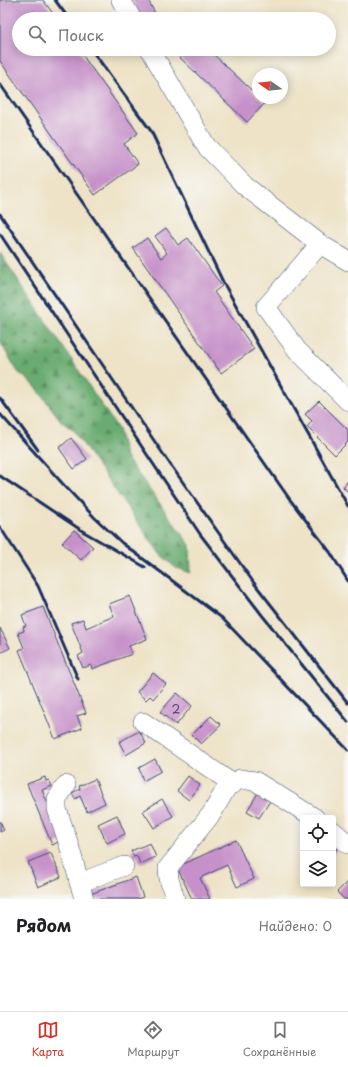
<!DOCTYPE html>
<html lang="ru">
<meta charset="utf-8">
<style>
body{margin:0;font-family:"Playpen Sans",sans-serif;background:#f2f2f2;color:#202124}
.controls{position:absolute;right:12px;bottom:12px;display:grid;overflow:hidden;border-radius:4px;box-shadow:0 2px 10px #0003}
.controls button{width:36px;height:36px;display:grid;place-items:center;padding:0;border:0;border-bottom:1px solid #e0e0e0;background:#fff;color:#202124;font:20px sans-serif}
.compass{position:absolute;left:252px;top:68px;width:36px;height:36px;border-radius:50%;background:#fff;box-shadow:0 2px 10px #0003;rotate:284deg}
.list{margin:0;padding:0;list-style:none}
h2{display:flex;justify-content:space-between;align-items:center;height:52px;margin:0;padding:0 16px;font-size:17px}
h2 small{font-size:13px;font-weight:400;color:#757577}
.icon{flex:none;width:22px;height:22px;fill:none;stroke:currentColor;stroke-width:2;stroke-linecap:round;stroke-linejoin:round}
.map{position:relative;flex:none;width:348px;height:899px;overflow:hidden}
.search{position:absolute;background:#fff;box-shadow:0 2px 10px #0003;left:12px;right:12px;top:12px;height:44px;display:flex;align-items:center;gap:10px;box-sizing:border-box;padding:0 14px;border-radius:22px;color:#757577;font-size:15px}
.sheet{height:112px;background:#fff}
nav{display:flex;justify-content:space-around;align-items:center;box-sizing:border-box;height:56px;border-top:1px solid #e0e0e0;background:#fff;font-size:11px;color:#757577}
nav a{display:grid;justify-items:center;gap:2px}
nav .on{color:#d93025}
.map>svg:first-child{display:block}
</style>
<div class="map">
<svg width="348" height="899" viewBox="0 0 348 899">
<defs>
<pattern id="forest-firs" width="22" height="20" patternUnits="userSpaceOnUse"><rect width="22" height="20" fill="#69ab6f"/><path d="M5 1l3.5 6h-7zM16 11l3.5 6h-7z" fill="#568c5e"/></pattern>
</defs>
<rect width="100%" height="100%" fill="#f6f6f2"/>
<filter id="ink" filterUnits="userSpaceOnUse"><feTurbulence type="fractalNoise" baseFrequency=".025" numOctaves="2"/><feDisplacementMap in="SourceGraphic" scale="8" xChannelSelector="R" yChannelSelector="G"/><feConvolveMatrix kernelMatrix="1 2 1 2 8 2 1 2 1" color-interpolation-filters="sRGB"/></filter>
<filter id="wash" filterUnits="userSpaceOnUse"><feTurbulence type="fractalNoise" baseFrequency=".012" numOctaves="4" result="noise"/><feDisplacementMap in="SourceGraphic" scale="16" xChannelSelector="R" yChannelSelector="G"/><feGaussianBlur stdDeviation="0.9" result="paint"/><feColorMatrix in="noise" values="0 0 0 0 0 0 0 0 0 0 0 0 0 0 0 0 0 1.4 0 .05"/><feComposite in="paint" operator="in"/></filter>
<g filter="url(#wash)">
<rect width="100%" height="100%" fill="#eee3c7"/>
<polygon fill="url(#forest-firs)" stroke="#426d66" points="0,253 118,429 125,456 190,545 191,573 176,568 160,554 73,430 61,421 34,385 18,372 0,342"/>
<g id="blocks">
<g fill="#c691c9">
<polygon points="0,0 43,0 57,19 19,19 19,49 78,49 138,133 124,144 138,164 95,195 0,61"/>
<polygon points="134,0 148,0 158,19 141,19 132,1"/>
<polygon points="175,49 208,49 265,103 247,122 173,51"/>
<polygon points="166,228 178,245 188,238 222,286 214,292 254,349 221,373 133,248 147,238 161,258 167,253 155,236"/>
<polygon points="319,401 348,430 348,442 335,455 307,427 312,421 305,414"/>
<polygon points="71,438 87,459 74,469 59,448"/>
<polygon points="348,481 348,492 343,487"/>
<polygon points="74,530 93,547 81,560 62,543"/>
<polygon points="130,596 147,639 129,646 132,654 92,669 91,665 83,668 78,656 83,653 71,623 83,619 86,628 114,616 109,604"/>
<polygon points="43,607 86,713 77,716 82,728 55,739 19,650 24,648 18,633 24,631 23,627 26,626 22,615"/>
<polygon points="0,628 10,648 0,653"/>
<polygon points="153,673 166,684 153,699 150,696 146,700 137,692"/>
<polygon points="177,693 192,706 176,725 160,712"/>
<polygon points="211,716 221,725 201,744 192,735"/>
<polygon points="139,731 146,743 126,755 119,742"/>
<polygon points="155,759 161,771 143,781 139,768"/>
<polygon points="188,776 200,785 189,800 177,791"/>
<polygon points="45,777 46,781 49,780 52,786 42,790 63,840 52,845 27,784"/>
<polygon points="95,779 105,803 87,812 80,796 75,799 72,793 80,789 79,786"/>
<polygon points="258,793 270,801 259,818 247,811"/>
<polygon points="162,799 173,816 154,828 143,811"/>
<polygon points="117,815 125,834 107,843 98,824"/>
<polygon points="0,821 4,830 0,832"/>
<polygon points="236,840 254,879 237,887 227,865 200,878 210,899 192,899 177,867"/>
<polygon points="333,841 339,845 333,855"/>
<polygon points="150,843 156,857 140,864 137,856 134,857 131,851"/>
<polygon points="51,853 61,877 38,887 28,862"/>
<polygon points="136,877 143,897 138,899 86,899 85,896"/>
<polygon points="348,881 348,899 344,899 337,892"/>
</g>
</g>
</g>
<g filter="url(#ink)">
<use href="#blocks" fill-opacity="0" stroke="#3b4a6e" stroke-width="1"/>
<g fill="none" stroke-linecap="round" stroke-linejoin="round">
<g stroke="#3b4a6e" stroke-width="20">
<g id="minor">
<polyline points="121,0 132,19"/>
<polyline points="150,49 206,146 245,186 320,244 348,261"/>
<polyline points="320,244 266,307 297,350 348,401"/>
<polyline points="143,722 233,784"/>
<polyline points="66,785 57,799 57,809 69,845 84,899"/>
<polyline points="333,831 348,844"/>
<polyline points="79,883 124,866"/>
<polyline points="175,899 169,879 168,868 212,813 227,787 240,779 255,781 315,818"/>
</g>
</g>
<use href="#minor" stroke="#fff" stroke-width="19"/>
<g stroke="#1b2f5e" stroke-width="3">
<polyline points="55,0 69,19"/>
<polyline points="91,49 151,131 223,282 348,506"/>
<polyline points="0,84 291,501 330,552 348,581"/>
<polyline points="0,214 170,464 254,583 348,703"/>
<polyline points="0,234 200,534 262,615 348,722"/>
<polyline points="0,398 38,450"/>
<polyline points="0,414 62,483 95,518 122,543 222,618 348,750"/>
<polyline points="0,476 84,532 145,567"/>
<polyline points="0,527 38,586 78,679"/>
</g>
</g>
</g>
<g text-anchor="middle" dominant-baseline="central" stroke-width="3" stroke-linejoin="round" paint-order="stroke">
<g font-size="12" fill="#464879">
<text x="176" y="709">2</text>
</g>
</g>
</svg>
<div class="controls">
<button><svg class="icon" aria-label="locate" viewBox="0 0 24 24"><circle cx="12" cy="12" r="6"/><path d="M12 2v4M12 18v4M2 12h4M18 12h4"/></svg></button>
<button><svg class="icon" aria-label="layers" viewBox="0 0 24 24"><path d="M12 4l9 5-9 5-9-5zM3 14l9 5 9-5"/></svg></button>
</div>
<svg class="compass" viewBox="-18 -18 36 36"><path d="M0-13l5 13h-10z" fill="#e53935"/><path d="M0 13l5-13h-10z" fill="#757577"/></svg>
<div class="search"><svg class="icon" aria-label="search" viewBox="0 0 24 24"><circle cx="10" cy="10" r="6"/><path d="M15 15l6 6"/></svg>Поиск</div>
</div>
<section class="sheet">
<h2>Рядом<small>Найдено: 0</small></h2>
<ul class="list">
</ul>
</section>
<nav>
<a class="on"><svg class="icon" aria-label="map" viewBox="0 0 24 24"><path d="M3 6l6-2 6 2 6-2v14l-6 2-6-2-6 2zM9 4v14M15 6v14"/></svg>Карта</a>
<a><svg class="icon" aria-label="directions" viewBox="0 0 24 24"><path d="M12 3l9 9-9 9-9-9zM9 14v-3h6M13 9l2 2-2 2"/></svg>Маршрут</a>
<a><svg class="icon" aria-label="saved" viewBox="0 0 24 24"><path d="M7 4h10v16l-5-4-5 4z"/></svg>Сохранённые</a>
</nav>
